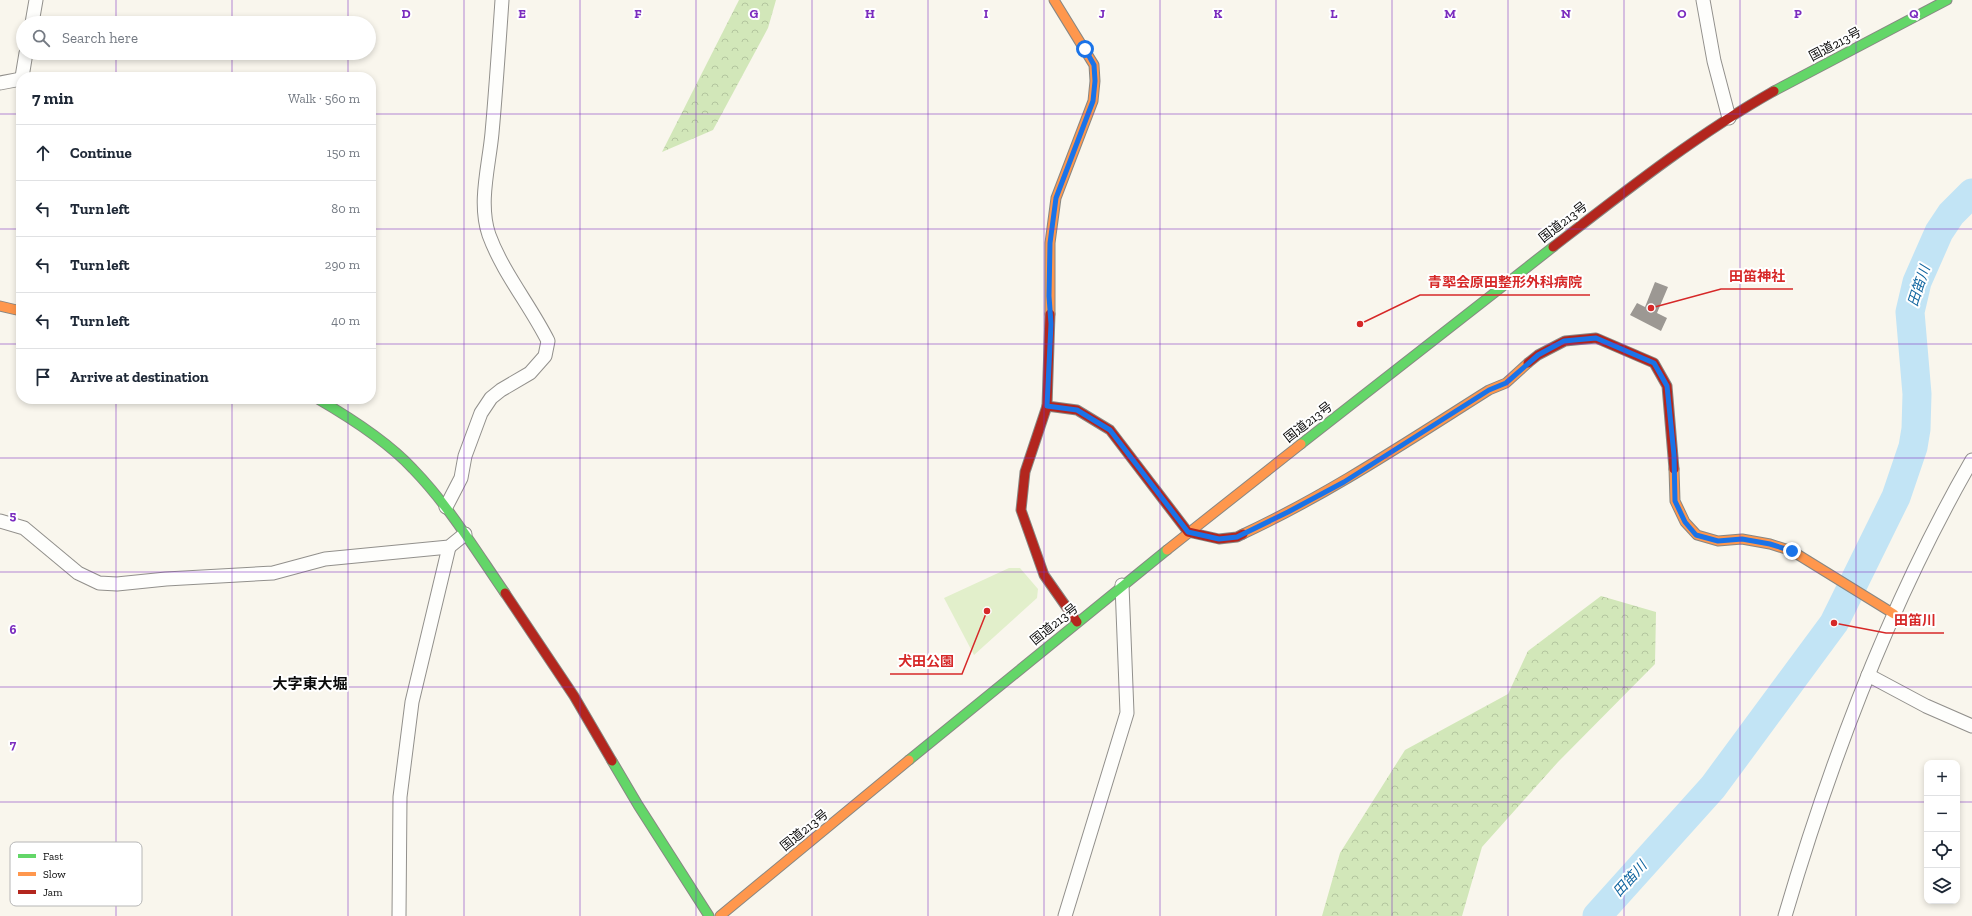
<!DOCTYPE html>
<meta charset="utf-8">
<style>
body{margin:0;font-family:"Zilla Slab","Noto Sans JP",serif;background:#f2f2f3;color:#1f2937}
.controls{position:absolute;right:12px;bottom:12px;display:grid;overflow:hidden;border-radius:8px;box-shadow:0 2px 6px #0003}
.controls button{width:36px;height:36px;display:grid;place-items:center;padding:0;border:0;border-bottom:1px solid #e0e1e3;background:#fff;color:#1f2937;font:20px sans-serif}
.stop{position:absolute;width:12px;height:12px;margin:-9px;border:3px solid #1a73e8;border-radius:50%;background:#fff}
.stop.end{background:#1a73e8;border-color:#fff;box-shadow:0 1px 4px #0008}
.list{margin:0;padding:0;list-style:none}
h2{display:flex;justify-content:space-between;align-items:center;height:52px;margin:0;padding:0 16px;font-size:17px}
h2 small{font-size:13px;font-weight:400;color:#747a83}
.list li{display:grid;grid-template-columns:26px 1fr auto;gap:12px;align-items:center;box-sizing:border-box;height:56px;padding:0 16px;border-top:1px solid #e0e1e3}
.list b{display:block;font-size:15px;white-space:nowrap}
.list em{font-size:13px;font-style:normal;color:#747a83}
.icon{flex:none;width:22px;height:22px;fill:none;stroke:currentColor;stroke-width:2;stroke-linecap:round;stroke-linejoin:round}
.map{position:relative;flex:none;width:1972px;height:916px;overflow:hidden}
.search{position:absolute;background:#fff;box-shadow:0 2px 6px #0003;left:16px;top:16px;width:360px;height:44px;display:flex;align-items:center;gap:10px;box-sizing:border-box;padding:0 14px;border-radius:22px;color:#747a83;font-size:15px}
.panel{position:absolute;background:#fff;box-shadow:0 2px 6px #0003;left:16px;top:72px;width:360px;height:332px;border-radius:16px}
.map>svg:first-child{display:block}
</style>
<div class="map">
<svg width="1972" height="916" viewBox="0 0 1972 916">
<defs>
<pattern id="forest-crowns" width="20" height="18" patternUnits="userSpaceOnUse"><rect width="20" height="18" fill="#d2e7b9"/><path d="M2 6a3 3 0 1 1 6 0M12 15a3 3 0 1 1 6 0" fill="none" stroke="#b3c59e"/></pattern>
</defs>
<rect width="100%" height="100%" fill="#f9f6ed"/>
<polygon fill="#e2efcb" points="1009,568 1020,568 1038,589 1037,598 974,655 944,598"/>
<g fill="url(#forest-crowns)">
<polygon points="739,0 776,0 768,28 713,130 662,152"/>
<polygon points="1601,596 1656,612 1655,664 1558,762 1482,847 1462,916 1322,916 1340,853 1405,750 1508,694 1528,651"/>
</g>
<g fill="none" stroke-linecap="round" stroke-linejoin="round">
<polyline stroke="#c2e4f5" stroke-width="29" points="1597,916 1713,787 1834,623 1896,497 1913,447 1916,429 1917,394 1910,312 1917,282 1939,232 1951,214 1972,193"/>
</g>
<polygon fill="#9c9893" points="1655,282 1668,287 1657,313 1667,318 1661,331 1630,315 1637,303 1645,307"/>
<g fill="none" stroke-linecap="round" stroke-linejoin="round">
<g stroke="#92908c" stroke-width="15">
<g id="street">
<polyline points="1703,0 1714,61 1729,118"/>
<polyline points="32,23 36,0"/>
<polyline points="22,77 26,53"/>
<polyline points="0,83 21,79"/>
<path d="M446 507 461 478 465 456 481 413 491 398 501 390 530 373 545 356 548 341C530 305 503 273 489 235 478 203 489 166 492 133 496 89 499 44 502 0"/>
<polyline points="0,521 24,528 78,573 99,583 117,584 166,579 273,573 325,559 449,547 465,534"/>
<polyline points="1868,675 1926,706 1972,726"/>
<polyline points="399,916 400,797 412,702 449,547"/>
<polyline points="1065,916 1127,713 1122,585"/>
<path d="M1785 916C1831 759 1890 602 1972 460"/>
</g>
</g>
<g stroke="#888783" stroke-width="11">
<g id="fast">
<polyline points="1774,91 1947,0"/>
<path d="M318 399C349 417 389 443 413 469 449 506 476 551 505 593"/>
<polyline points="1301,444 1553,247"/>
<polyline points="909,760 1167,550"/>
<polyline points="612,761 638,805 709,916"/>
</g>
</g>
<g stroke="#888783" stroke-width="11">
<g id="slow">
<polyline points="0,306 21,311"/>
<polyline points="1050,314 1050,243 1056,198 1093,101 1095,81 1094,65 1054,0"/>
<polyline points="1674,469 1675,501 1685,522 1697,535 1718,541 1742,539 1770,544 1792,551 1894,614"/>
<path d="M1243 534C1329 494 1408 441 1489 390L1506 383 1528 363"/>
<polyline points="1167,550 1301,444"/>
<polyline points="720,916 909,760"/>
</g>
</g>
<g stroke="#888783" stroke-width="11">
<g id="jam">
<path d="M1553 247C1624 192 1696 135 1774 91"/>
<polyline points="1050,314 1047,406 1077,410 1110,430 1188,532 1219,539 1237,537 1243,534"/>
<polyline points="1528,363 1538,355 1565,341 1596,338 1654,363 1667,386 1674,469"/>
<polyline points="1047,406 1025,472 1021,510 1044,575 1077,622"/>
<polyline points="505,593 574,696 612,761"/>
</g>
</g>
<use href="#street" stroke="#fefefc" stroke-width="13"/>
<use href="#fast" stroke="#63d668" stroke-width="9"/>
<use href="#slow" stroke="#ff974d" stroke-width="9"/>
<use href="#jam" stroke="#b3261e" stroke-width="9"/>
</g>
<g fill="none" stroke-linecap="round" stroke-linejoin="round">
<polyline stroke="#1a73e8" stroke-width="5" points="1085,49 1094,65 1095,81 1093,101 1056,198 1050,243 1049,296 1051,324 1047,406 1077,410 1110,430 1188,532 1219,539 1237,537 1288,512 1344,482 1489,390 1506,383 1538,355 1564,341 1596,338 1654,363 1667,386 1674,455 1675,501 1685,522 1696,535 1718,541 1742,539 1770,544 1792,551"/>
</g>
<path fill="none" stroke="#7b2cbf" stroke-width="1" stroke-opacity="0.55" d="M116 0V23M232 0V23M348 0V23M464 0V916M580 0V916M696 0V916M812 0V916M928 0V916M1044 0V916M1160 0V916M1276 0V916M1392 0V916M1508 0V916M1624 0V916M1740 0V916M1856 0V916M116 53V77M232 53V77M348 53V77M0 114H21M371 114H1972M0 229H21M371 229H1972M0 344H21M371 344H1972M116 399V916M232 399V916M348 399V916M0 458H1972M0 572H1972M0 687H1972M0 802H1927M1957 802H1972"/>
<g text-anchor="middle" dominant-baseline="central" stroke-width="4" stroke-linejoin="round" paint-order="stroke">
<g font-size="13" fill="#0a0a0a" stroke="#fff">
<text transform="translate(1835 44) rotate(-28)">国道213号</text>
<text transform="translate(1563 222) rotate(-38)">国道213号</text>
<text transform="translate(1308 422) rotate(-38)">国道213号</text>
<text transform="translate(1054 624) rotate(-39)">国道213号</text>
<text transform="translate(804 830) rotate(-39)">国道213号</text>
</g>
<g font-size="14" font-style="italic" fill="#10659f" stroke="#fff">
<text transform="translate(1919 286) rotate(-72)">田笛川</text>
<text transform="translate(1630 879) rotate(-48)">田笛川</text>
</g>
<g font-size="15" font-weight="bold" fill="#0a0a0a" stroke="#fff">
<text x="310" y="684">大字東大堀</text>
</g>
</g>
<rect x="10" y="842" width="132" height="64" rx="6" fill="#fff" stroke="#b6b6b6" stroke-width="1"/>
<rect x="18" y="854" width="18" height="4" fill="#63d668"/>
<rect x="18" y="872" width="18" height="4" fill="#ff974d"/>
<rect x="18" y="890" width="18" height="4" fill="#b3261e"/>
<g font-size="11" fill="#0a0a0a">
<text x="43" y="860">Fast</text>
<text x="43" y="878">Slow</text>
<text x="43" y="896">Jam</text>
</g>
<g font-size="13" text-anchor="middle" font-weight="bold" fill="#7b2cbf" stroke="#fff" stroke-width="4" stroke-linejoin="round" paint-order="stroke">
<text x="406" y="18">D</text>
<text x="522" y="18">E</text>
<text x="638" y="18">F</text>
<text x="754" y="18">G</text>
<text x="870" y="18">H</text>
<text x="986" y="18">I</text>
<text x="1102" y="18">J</text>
<text x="1218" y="18">K</text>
<text x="1334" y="18">L</text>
<text x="1450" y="18">M</text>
<text x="1566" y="18">N</text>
<text x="1682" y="18">O</text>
<text x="1798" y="18">P</text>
<text x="1914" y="18">Q</text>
<text x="13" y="520">5</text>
<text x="13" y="634">6</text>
<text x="13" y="749">7</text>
</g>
<path fill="none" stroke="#d62828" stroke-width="1.5" d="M1651 308L1721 289H1793M1360 324L1420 295H1590M1834 623L1886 633H1944M987 611L962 674H890"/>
<g fill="#d62828" stroke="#fff" stroke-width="1.5">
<circle cx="1651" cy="308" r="4"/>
<circle cx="1360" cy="324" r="4"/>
<circle cx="1834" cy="623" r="4"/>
<circle cx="987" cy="611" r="4"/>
</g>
<g font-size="14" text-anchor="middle" font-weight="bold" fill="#d62828" stroke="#fff" stroke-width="4" stroke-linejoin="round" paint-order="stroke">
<text x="1757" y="281">田笛神社</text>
<text x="1505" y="287">青翆会原田整形外科病院</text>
<text x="1915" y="625">田笛川</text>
<text x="926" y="666">犬田公園</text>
</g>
</svg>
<div class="controls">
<button>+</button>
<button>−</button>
<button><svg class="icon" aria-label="locate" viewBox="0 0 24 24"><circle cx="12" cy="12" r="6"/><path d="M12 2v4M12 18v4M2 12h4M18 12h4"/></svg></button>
<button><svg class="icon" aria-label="layers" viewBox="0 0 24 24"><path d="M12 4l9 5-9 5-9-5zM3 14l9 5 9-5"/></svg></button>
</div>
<div class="stop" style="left:1085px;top:49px"></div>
<div class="stop end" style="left:1792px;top:551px"></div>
<div class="search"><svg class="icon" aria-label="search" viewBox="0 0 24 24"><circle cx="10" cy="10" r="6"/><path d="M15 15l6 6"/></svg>Search here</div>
<section class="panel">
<h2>7 min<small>Walk · 560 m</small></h2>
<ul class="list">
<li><svg class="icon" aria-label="ahead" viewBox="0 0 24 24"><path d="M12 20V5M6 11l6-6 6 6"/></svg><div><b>Continue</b></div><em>150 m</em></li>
<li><svg class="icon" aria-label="left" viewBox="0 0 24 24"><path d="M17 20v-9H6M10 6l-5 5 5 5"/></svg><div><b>Turn left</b></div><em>80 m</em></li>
<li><svg class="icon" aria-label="left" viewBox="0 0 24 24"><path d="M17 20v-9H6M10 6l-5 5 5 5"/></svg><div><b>Turn left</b></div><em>290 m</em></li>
<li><svg class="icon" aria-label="left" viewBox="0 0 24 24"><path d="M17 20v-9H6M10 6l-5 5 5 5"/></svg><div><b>Turn left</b></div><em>40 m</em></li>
<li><svg class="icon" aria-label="arrive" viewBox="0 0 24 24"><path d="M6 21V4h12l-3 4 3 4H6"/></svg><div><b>Arrive at destination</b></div></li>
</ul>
</section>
</div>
